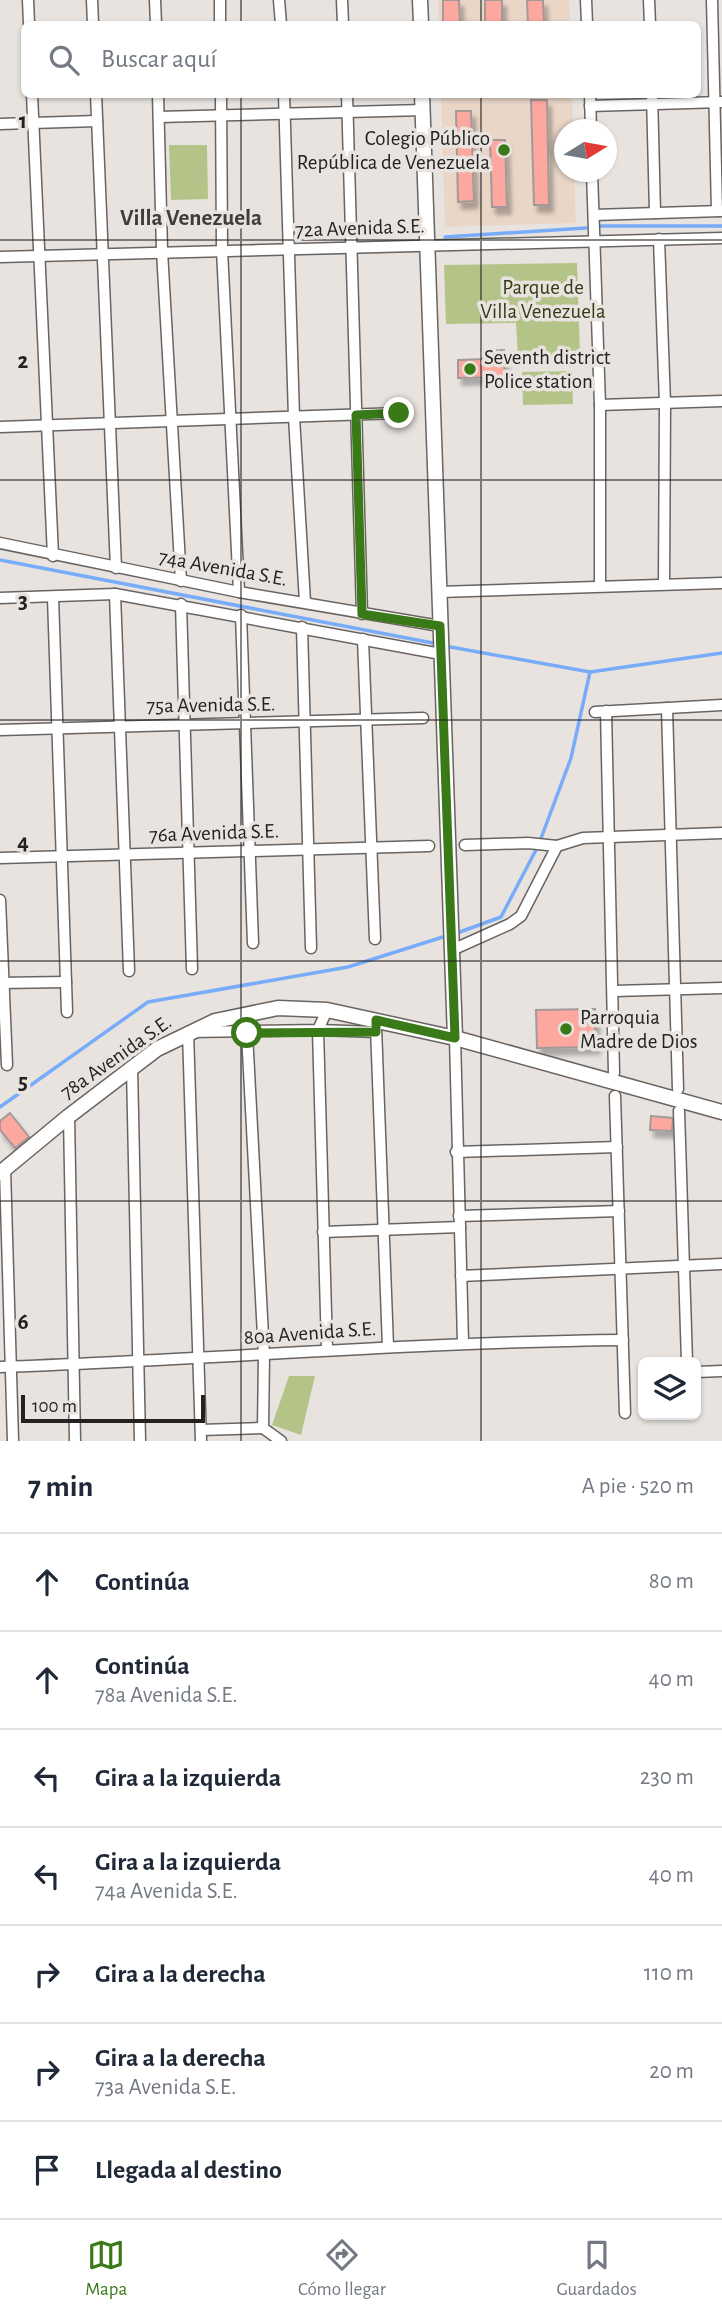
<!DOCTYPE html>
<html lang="es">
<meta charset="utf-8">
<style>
body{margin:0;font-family:"Alegreya Sans",sans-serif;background:#f6f6f7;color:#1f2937}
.controls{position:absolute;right:21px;bottom:21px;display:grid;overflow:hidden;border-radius:10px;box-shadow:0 2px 5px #0004}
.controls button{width:63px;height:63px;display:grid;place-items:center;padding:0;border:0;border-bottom:2px solid #e0e1e3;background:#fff;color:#1f2937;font:35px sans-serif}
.compass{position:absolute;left:554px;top:119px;width:63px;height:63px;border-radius:50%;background:#fff;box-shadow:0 2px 5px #0004;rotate:79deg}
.scale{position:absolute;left:21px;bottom:18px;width:184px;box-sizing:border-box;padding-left:7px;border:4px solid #242221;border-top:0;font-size:19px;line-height:24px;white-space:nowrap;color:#242221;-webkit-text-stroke:5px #e8e3df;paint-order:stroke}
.stop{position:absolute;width:21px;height:21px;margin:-16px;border:5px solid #397917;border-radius:50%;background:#fff}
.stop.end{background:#397917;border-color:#fff;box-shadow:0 2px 7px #0008}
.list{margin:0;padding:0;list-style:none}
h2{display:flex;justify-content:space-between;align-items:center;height:91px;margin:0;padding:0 28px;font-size:30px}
h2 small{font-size:23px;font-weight:400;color:#747a83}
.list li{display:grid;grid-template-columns:46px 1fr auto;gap:21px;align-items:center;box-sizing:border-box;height:98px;padding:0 28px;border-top:2px solid #e0e1e3}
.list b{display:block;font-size:26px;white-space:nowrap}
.list p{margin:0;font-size:23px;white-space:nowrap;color:#747a83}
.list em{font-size:23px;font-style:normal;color:#747a83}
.icon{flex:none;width:38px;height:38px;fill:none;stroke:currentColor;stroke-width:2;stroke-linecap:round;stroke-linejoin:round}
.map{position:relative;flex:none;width:722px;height:1441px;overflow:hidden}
.search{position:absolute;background:#fff;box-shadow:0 2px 5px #0004;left:21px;right:21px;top:21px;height:77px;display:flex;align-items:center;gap:18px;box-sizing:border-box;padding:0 24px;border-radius:10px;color:#747a83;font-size:26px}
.sheet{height:777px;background:#fff}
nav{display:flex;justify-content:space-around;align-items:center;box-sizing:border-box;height:98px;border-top:2px solid #e0e1e3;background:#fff;font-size:19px;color:#747a83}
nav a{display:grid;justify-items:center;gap:4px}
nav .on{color:#397917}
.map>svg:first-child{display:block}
</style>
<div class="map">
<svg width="722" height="1441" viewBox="0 0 722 1441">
<defs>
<filter id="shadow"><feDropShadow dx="4" dy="7" stdDeviation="2" flood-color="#0004"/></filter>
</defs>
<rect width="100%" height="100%" fill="#e8e3df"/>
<g fill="#e9d6c7">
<polygon points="438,0 569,0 570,24 439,24"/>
<polygon points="441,95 572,95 573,129 564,130 564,172 574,172 576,223 445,227"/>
</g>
<g fill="#b4c488">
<polygon points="169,145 207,145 208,199 171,200"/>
<polygon points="577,263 580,356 518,358 516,323 446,324 444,265"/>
<polygon points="572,371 573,404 523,405 522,372"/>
<polygon points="289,1376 315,1376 301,1435 272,1425"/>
</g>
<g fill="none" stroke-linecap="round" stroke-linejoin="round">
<g stroke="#78acf9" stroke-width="3.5">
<polyline points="600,226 722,226"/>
<polyline points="445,237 586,228"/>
<polyline points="0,560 438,644"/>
<polyline points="445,646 590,672 722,653"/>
<polyline points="540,841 571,758 590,672"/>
<polyline points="457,933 501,917 537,848"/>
<polyline points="0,1107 148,1002 348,967 446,936"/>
</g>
</g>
<g fill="#fca89f" stroke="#a19a99" stroke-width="2" filter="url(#shadow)">
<polygon points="443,0 459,0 460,24 443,24"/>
<rect x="485" y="0" width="17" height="24"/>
<polygon points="527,0 543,0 544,24 528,24"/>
<polygon points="531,100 547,100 549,205 534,205"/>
<polygon points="456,111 471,111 474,201 458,202"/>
<polygon points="490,140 505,140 507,207 492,207"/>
<polygon points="504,350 505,377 458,378 458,360 486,359 486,351"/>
<polygon points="595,1009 596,1047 537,1048 536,1010"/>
<polygon points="10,1113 29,1137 15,1148 0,1130 0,1121"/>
<polygon points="651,1116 673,1118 672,1131 650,1130"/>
</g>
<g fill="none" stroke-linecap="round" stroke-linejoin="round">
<g stroke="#696461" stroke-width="13">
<g id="minor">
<polyline points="28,0 29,24"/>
<polyline points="92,0 93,24"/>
<polyline points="155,0 156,24"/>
<polyline points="220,0 220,24"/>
<polyline points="279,0 281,24"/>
<polyline points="342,0 343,24"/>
<polyline points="586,0 587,24"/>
<polyline points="649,0 650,24"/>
<polyline points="712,0 717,211"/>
<polyline points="32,94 53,556"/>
<polyline points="96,94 116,568"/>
<polyline points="158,94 162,251 181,581"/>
<polyline points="221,94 222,250 239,592"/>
<polyline points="284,94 294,417 305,602"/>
<polyline points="347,94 362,614"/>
<polyline points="590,94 591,130"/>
<polyline points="652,94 655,213"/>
<polyline points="590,106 722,102"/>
<polyline points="159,117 423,110"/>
<polyline points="0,124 97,121"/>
<polyline points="592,172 600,405 600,586"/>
<polyline points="594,215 721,211"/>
<polyline points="659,239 665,403 664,584"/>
<polyline points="0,257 722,238"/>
<polyline points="600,405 722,401"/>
<polyline points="0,427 399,413"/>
<polyline points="0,543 239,592 440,626"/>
<polyline points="439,592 722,583"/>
<polyline points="115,594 129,971"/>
<polyline points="53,597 67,1012"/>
<polyline points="0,598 115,594 441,654"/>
<polyline points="181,604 192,969"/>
<polyline points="241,615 253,943"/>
<polyline points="302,627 311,948"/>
<polyline points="363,639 375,939"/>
<polyline points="667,708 678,1089"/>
<polyline points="606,711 614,1073"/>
<polyline points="595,712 722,705"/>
<polyline points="0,730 423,718"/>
<polyline points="465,845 528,843 557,846 583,838 722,833"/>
<polyline points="0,858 429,846"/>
<polyline points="0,900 7,1065"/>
<polyline points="452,950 510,924 521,916 557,846"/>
<polyline points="0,983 66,982"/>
<polyline points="614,991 722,988"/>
<polyline points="376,1027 388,1347"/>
<polyline points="247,1033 264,1355 263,1428 281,1441"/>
<polyline points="455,1038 463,1342"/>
<polyline points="132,1068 140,1441"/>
<polyline points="615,1096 625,1413"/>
<polyline points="679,1111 687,1362"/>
<polyline points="69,1116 75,1441"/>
<polyline points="456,1152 617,1147"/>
<polyline points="5,1169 13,1441"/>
<polyline points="459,1216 619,1211"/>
<polyline points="323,1232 460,1227"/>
<polyline points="461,1276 722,1264"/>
<polyline points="327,1349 318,1030 376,1032"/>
<path d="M0 1367C208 1360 415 1342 623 1340"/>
<polyline points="696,1372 722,1371"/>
<polyline points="201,1430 263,1428"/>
<polyline points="201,1441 188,1032 318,1030 327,1010"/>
</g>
</g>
<g stroke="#696461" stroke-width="17">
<g id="tertiary">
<polyline points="420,0 421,24"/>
<polyline points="422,94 455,1038"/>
<polyline points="0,1173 69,1116 157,1049 215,1021 278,1008 327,1010 455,1038 722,1112"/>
</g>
</g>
<use href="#minor" stroke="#fff" stroke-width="10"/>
<use href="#tertiary" stroke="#fff" stroke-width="14"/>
</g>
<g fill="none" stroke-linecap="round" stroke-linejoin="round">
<polyline stroke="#397917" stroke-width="9" points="247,1033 376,1032 376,1020 455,1038 440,626 362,614 356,415 399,413"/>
</g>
<path fill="none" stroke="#242221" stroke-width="2" stroke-opacity="0.55" d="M241 0V24M481 0V24M241 94V1441M481 94V1441M0 240H722M0 480H722M0 720H722M0 961H722M0 1201H722"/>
<g fill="#397917" stroke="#e8e3df" stroke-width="2.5">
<circle cx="504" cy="150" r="7"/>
<circle cx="470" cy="369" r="7"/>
<circle cx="566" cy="1029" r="7"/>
</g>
<g text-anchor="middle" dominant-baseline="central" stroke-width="7" stroke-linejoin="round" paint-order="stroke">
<g font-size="21" fill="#242221" stroke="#e8e3df" text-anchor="start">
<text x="490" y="138" text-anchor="end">Colegio Público<tspan x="490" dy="24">República de Venezuela</tspan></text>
<text x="484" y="357">Seventh district<tspan x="484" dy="24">Police station</tspan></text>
<text x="580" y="1017">Parroquia<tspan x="580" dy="24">Madre de Dios</tspan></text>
</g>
<g font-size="21" fill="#242221" stroke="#e8e3df">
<text transform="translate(360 228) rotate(-2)">72a Avenida S.E.</text>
<text transform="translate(223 568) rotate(10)">74a Avenida S.E.</text>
<text transform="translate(211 705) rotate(-1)">75a Avenida S.E.</text>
<text transform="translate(214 833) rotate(-2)">76a Avenida S.E.</text>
<text transform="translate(116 1057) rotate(-35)">78a Avenida S.E.</text>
<text transform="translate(310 1333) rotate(-4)">80a Avenida S.E.</text>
</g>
<g font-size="21" fill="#333b13" stroke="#e8e3df">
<text x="543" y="287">Parque de<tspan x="543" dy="24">Villa Venezuela</tspan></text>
</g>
<g font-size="23" font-weight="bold" fill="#413c3a" stroke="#e8e3df">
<text x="191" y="218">Villa Venezuela</text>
</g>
</g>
<g font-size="23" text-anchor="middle" font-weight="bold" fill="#242221" stroke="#e8e3df" stroke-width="7" stroke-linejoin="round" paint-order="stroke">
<text x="23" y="128">1</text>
<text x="23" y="368">2</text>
<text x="23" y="608">3</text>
<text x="23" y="849">4</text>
<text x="23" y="1089">5</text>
<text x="23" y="1329">6</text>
</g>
</svg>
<div class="controls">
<button><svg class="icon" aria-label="layers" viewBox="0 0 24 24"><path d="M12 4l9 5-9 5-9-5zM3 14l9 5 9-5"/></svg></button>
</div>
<svg class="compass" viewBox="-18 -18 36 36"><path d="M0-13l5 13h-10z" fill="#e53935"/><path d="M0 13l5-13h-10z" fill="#747a83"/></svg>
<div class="scale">100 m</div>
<div class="stop" style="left:247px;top:1033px"></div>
<div class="stop end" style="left:399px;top:413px"></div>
<div class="search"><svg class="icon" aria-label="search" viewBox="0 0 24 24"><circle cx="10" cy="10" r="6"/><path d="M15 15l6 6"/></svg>Buscar aquí</div>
</div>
<section class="sheet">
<h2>7 min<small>A pie · 520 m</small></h2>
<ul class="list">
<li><svg class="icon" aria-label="ahead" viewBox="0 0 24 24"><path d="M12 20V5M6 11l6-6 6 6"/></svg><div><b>Continúa</b></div><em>80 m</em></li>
<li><svg class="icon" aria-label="ahead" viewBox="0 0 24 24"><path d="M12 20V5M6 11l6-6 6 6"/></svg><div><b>Continúa</b><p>78a Avenida S.E.</p></div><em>40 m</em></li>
<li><svg class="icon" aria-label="left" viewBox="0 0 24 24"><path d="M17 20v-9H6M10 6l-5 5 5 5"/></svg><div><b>Gira a la izquierda</b></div><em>230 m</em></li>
<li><svg class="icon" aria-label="left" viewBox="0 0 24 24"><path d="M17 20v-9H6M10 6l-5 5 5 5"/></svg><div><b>Gira a la izquierda</b><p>74a Avenida S.E.</p></div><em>40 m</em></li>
<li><svg class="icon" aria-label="right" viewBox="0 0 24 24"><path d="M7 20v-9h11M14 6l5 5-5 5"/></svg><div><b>Gira a la derecha</b></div><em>110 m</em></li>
<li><svg class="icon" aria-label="right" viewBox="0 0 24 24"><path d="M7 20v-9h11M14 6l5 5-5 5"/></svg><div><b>Gira a la derecha</b><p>73a Avenida S.E.</p></div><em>20 m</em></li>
<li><svg class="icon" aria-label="arrive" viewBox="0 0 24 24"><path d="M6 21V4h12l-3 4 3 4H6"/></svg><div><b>Llegada al destino</b></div></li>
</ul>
</section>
<nav>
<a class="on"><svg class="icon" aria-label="map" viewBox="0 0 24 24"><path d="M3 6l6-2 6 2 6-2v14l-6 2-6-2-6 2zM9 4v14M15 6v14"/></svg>Mapa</a>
<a><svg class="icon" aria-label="directions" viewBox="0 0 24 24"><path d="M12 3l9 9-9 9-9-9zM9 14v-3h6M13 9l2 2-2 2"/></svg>Cómo llegar</a>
<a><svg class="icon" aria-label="saved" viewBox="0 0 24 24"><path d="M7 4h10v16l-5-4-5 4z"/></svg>Guardados</a>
</nav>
